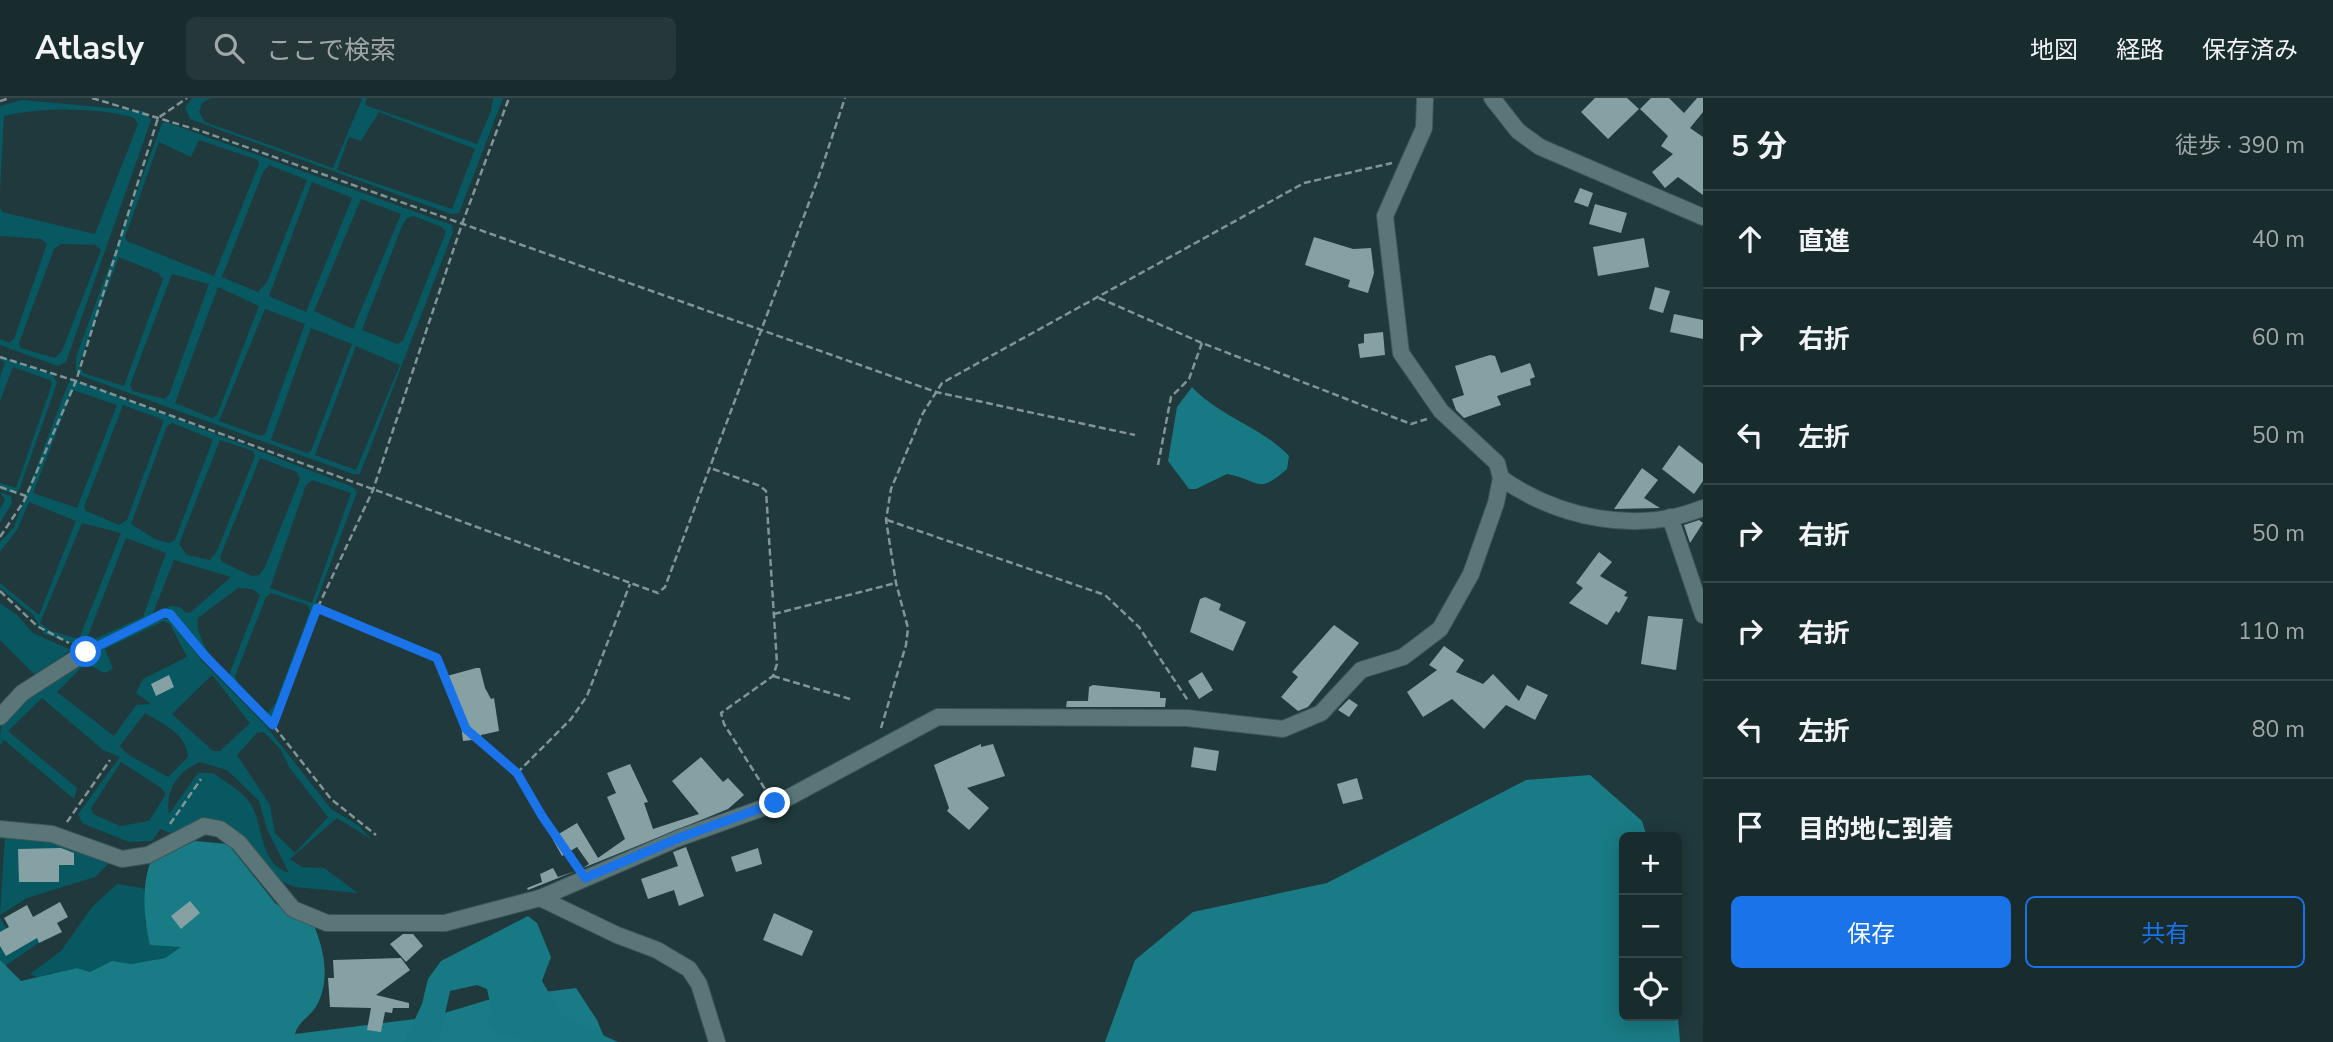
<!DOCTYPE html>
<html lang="ja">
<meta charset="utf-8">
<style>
body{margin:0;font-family:"Nunito Sans","Noto Sans JP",sans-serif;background:#253739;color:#f1f3f6}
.controls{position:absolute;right:21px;bottom:21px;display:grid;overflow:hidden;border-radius:10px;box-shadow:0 4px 18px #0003}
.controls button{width:63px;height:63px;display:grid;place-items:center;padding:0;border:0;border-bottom:2px solid #364749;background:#182b2d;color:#f1f3f6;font:35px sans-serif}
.stop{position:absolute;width:21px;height:21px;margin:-16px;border:5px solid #1a73e8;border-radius:50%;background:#fff}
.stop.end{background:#1a73e8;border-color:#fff;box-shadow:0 2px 7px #0008}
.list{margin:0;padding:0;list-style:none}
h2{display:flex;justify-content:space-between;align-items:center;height:91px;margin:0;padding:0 28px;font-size:30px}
h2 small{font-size:23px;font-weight:400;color:#9fa7aa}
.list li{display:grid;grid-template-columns:46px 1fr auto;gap:21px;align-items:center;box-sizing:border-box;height:98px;padding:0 28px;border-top:2px solid #364749}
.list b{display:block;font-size:26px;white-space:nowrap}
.list em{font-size:23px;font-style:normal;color:#9fa7aa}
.actions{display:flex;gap:14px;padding:21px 28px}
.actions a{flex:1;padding:16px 0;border:2px solid #1a73e8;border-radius:10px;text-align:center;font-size:24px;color:#1a73e8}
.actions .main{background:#1a73e8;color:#fff}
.icon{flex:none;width:38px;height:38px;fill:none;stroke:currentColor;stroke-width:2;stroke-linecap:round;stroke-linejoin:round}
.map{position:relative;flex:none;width:1703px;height:944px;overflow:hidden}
header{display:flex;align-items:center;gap:42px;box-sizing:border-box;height:98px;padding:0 35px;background:#182b2d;border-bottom:2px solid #364749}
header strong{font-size:33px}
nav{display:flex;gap:38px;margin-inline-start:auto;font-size:24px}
.search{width:490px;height:63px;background:#253739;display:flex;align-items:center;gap:18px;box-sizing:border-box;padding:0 24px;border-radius:10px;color:#9fa7aa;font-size:26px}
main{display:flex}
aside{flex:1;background:#182b2d}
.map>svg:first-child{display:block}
</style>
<header>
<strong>Atlasly</strong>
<div class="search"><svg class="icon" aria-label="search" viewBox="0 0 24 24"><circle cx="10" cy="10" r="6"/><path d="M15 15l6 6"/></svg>ここで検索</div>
<nav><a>地図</a><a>経路</a><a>保存済み</a></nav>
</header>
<main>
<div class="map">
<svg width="1703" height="944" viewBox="0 0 1703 944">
<rect width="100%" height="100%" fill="#20393c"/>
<g fill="#075860" fill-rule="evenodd">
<path d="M192 0H211L202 5 199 14 205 24 333 70 362 1 356 0H367L365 7 477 46 491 13 493 0H503L459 115 451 116 190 21 185 10ZM379 14 475 51 452 111 337 72 349 39 361 43Z"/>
<path d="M22 2 143 13 151 22 66 264 58 268 0 247V241L9 245 14 241 47 146 41 141 0 138V109L2 114 95 136 138 26 134 20C98 9 41 9 4 18L0 94V8ZM61 146 96 147 101 152 62 253 55 260 21 250 19 245 54 151Z"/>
<path d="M166 24 452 127 453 134 360 376H353L82 278 76 273V259L162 25ZM199 42 258 62 259 66 214 178 127 143 125 139 159 44 191 59ZM269 67 307 82 267 184 258 194 222 179 263 74ZM312 84 352 100 306 214 269 198ZM361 101 401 116 353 231 314 213ZM413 118 442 129 446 134 403 243 397 246 362 232 402 128 407 120ZM119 159 158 175 163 181 124 288 83 275 79 266ZM172 176 209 186 169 297 164 301 133 293 130 287ZM218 189 259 208 217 317 212 320 175 305ZM265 211 305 226 265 336 261 338 219 323ZM311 230 352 246 311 353 307 355 271 342ZM356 248 400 267 356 372 315 357Z"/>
<polygon points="0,258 53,277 57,285 19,392 12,395 0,391 0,385 16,390 52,286 50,282 13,269 0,303 0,279 5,264 0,262"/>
<path d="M73 281 353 389 357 394 274 617 268 621 208 563 175 516H166L88 550 44 536 33 517 0 490V485L39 517 76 423 29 404 17 432 0 454V444L14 429 68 286ZM73 292 117 307 77 410 33 395ZM123 307 164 322 127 422 119 427 86 413 84 409ZM172 325 212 341V344L175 442 169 445 155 441 131 426 167 328ZM220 342 253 353 255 358 217 453 210 462 187 457 179 446ZM260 360 297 374 300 381 265 469 259 477 252 478 222 464 220 459ZM312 382 351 395 312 505 270 490 306 387ZM82 425 121 435 79 541 51 533 40 525ZM126 440 166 455 143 519 90 543 87 540ZM174 462 231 479 191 514 186 515 180 509 171 508 153 515ZM238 490 252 491 260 497 229 577C215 568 194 537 198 520ZM271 495 308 507 310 513 275 606 267 616 237 584 235 578 266 499Z"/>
<polygon points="0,394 11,398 12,405 0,425 0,411 5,402"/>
<polygon points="0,505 17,517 33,535 71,552 35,577 0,542"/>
<path d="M169 520 202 563 266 628 331 711 358 727 371 741 337 720 290 761 302 769 324 770 358 795 295 789 283 784 206 724 170 735 160 731 152 743 129 744 82 725 78 716 120 659 103 652 42 600 8 633 77 690 74 701 4 642 0 647C0 642 0 635 1 630 17 595 131 526 169 520ZM164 523 170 526 187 559 143 581 136 595 151 606 136 607 114 638 57 594 86 565 104 575 113 571 105 551ZM212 577 250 625 220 653H213L172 616ZM145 615C164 627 186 635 188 659L168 679 127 656 120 648ZM264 634 281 652 289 669 328 719 295 755 275 735 270 707 237 657 257 635ZM121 664 160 689 166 696 149 723 120 728 93 716 91 710ZM200 664 227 672 259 703 267 731 289 775C257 765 265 723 248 702 239 691 224 683 213 675H199L195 679 169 716C165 692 178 673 200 664Z"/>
<polygon points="0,734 50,739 112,762 95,779 27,800 0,817 5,738 0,742"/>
<polygon points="117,786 143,790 147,800 145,825 183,849 165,860 131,866 112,863 90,874 77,870 37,879 30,876 61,853 92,809"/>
<polygon points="0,819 12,841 47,839 5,868 0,862"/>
</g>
<g fill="#197b85">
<polygon points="1590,677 1642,723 1647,739 1624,739 1624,918 1677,918 1677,908 1680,944 1105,944 1135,862 1193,814 1327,785 1526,682"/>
<path d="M195 743 228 746 276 806 312 823C323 848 331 878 318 905 312 918 299 922 295 936L431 919 491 901 576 890 597 922 606 944H0V862L21 883 77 870 90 874 112 863 131 866 165 860 181 849 150 847C144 821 141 787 151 763Z"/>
</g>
<g fill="#167983">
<path d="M1192 289C1220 319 1262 329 1289 358L1287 371C1256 398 1261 382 1227 376L1196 391H1189L1168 363 1177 309Z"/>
<polygon points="528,818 537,825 551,859 542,883 563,919 618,944 536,944 496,937 488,925 492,914 487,891 477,887 450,893 440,939 431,944 404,944 422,906 428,881 441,863"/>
</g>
<g fill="#85a1a4">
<polygon points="1595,0 1627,0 1639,11 1608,41 1581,14"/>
<polygon points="1651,0 1669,0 1684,15 1697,0 1703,0 1703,14 1690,30 1703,39 1703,97 1678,79 1665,90 1652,74 1673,56 1661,48 1668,38 1640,11"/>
<polygon points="1580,90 1593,95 1588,109 1574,104"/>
<polygon points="1595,106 1627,115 1621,135 1589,126"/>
<polygon points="1314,139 1353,151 1371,150 1374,175 1368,195 1348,189 1350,182 1305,167"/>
<polygon points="1644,140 1649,169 1598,178 1593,149"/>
<polygon points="1655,189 1670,193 1663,215 1649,211"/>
<polygon points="1674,216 1703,222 1703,241 1670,234"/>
<polygon points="1383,234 1385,257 1360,260 1358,246 1364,245 1364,236"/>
<polygon points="1490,257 1495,258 1501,275 1530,265 1535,279 1530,281 1531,287 1497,298 1501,307 1464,320 1456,312 1452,301 1464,297 1455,268"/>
<polygon points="1679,347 1703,366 1703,383 1694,396 1662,371"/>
<polygon points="1642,370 1658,382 1644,400 1660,410 1614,411"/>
<polygon points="1699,422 1703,425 1690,445 1684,427"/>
<polygon points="1599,454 1612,464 1600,478 1627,494 1624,498 1628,499 1619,515 1616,513 1607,527 1569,505 1583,490 1576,485"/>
<polygon points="1205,499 1221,506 1219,512 1246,524 1233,553 1190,534 1200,501"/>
<polygon points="1648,518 1683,521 1676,572 1641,566"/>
<polygon points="1334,527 1359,545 1308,609 1298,613 1281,599 1298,579 1292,574"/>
<polygon points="1444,548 1464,562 1456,574 1483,586 1493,576 1519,603 1527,587 1548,597 1535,622 1506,607 1484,631 1452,601 1423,619 1407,594 1437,572 1429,567"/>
<polygon points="476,570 480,570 485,590 491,601 494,600 499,633 481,637 481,641 463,643 459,609 456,610 447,578"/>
<polygon points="1202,574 1213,592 1199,601 1188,583"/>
<polygon points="169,577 174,589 156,598 151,586"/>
<polygon points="1093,587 1160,594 1160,600 1166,600 1165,609 1066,609 1067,603 1088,603 1089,589"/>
<polygon points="1349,601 1358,607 1349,619 1338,612"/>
<polygon points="981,646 981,649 993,646 1005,678 967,690 989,710 969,732 947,713 949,710 934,667"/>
<polygon points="1194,649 1219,653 1216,673 1191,669"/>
<polygon points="701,659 723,684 728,680 744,697 728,711 583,770 589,766 577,749 562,758 552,740 577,725 598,760 625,741 607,699 616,695 607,675 630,666 648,704 644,705 653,731 699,716 672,683"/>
<polygon points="1357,680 1363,701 1343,706 1337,686"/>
<polygon points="686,749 704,798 679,808 674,792 648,801 641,781 678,768 673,754"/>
<polygon points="61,750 74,755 74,767 59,767 59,784 19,784 18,751"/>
<polygon points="758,750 762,766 736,774 731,759"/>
<polygon points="553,770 558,779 576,773 528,792 527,790 542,784 540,776"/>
<polygon points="190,803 200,815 181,831 171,818"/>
<polygon points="60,804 68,819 57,825 62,834 39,845 37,840 6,858 0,848 0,834 9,829 4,820 27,807 33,819"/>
<polygon points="774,815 813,833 802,858 763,842"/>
<polygon points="403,836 413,836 423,848 406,864 390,846"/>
<polygon points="401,860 410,872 376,897 409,905 409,910 393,910 392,915 385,914 381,934 367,932 371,910 330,909 328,880 334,880 333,862"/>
</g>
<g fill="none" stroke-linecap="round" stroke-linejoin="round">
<g stroke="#3e5558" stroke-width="18">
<g id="minor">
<polyline points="1492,0 1518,33 1540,49 1703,119"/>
<path d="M1501 380C1558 420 1637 437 1703 410"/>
<polyline points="1670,419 1703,517"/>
<polyline points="0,619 22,595 86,554"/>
<polyline points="0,731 52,736 122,761 148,757 204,728 220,731 239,745 293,811 327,825 445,825 540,800 679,740 782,703 938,619 1187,620 1283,631 1321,615 1361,572 1403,559 1440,531 1471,476 1496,405 1501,380 1497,365 1441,313 1401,255 1385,118 1424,30 1425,0"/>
<polyline points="540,800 617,837 657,852 689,871 699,886 717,944"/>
</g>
</g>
<g stroke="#819597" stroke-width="2.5" stroke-dasharray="7 3.5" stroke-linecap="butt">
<polyline points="92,0 201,33 936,294 1135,337"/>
<polyline points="0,3 10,0"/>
<polyline points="1099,200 1202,245 1411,326 1427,321"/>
<polyline points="0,259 76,283 658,495 665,489 819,78 845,0"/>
<polyline points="1158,367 1171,299 1189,281 1202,245"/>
<polyline points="713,371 760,388 766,393 777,566 773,578 721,615 724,626 765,691"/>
<polyline points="0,389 26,398"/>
<polyline points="887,422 1105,497 1139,529 1189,604"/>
<polyline points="0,439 24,403 76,283 158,20 187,0"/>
<polyline points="0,493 37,528 69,545"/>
<polyline points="317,511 437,560 466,631 517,675 575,766"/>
<polyline points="774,516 896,485"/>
<polyline points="100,547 164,515 170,516 205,558 273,627 331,701 376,737"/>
<polyline points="773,578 850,601"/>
<polyline points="273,627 317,511 373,392 462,126 509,0"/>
<polyline points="881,630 906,547 908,530 896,485 886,422 891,391 923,315 942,285 1304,85 1392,65"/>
<polyline points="517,675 571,621 587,598 630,486"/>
<polyline points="67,724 110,662"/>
<polyline points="170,726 201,681"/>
</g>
<use href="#minor" stroke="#5a7679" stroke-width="16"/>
</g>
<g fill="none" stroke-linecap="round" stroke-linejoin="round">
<polyline stroke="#1a73e8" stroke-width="9" points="86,554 164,515 170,516 205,558 273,627 317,510 437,560 466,631 517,675 542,718 585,780 679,740 775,705"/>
</g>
</svg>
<div class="controls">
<button>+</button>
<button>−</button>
<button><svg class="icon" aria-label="locate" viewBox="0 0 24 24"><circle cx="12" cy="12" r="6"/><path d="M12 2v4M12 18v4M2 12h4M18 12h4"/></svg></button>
</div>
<div class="stop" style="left:86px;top:554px"></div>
<div class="stop end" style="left:775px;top:705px"></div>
</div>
<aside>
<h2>5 分<small>徒歩 · 390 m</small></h2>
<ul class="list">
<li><svg class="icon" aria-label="ahead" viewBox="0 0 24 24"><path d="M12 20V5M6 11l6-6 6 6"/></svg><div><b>直進</b></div><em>40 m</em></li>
<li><svg class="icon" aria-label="right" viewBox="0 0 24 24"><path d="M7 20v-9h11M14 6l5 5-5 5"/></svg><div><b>右折</b></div><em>60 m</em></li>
<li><svg class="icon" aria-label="left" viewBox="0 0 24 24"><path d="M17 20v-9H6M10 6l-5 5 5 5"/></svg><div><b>左折</b></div><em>50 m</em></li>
<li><svg class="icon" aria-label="right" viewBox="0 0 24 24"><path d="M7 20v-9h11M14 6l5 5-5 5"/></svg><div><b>右折</b></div><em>50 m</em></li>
<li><svg class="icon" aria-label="right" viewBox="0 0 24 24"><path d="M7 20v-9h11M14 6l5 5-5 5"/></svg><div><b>右折</b></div><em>110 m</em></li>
<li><svg class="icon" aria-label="left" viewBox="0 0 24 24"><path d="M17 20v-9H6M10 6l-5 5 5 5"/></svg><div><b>左折</b></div><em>80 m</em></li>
<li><svg class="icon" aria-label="arrive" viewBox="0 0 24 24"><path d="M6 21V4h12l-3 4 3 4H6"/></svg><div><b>目的地に到着</b></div></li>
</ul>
<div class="actions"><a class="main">保存</a><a>共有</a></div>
</aside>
</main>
